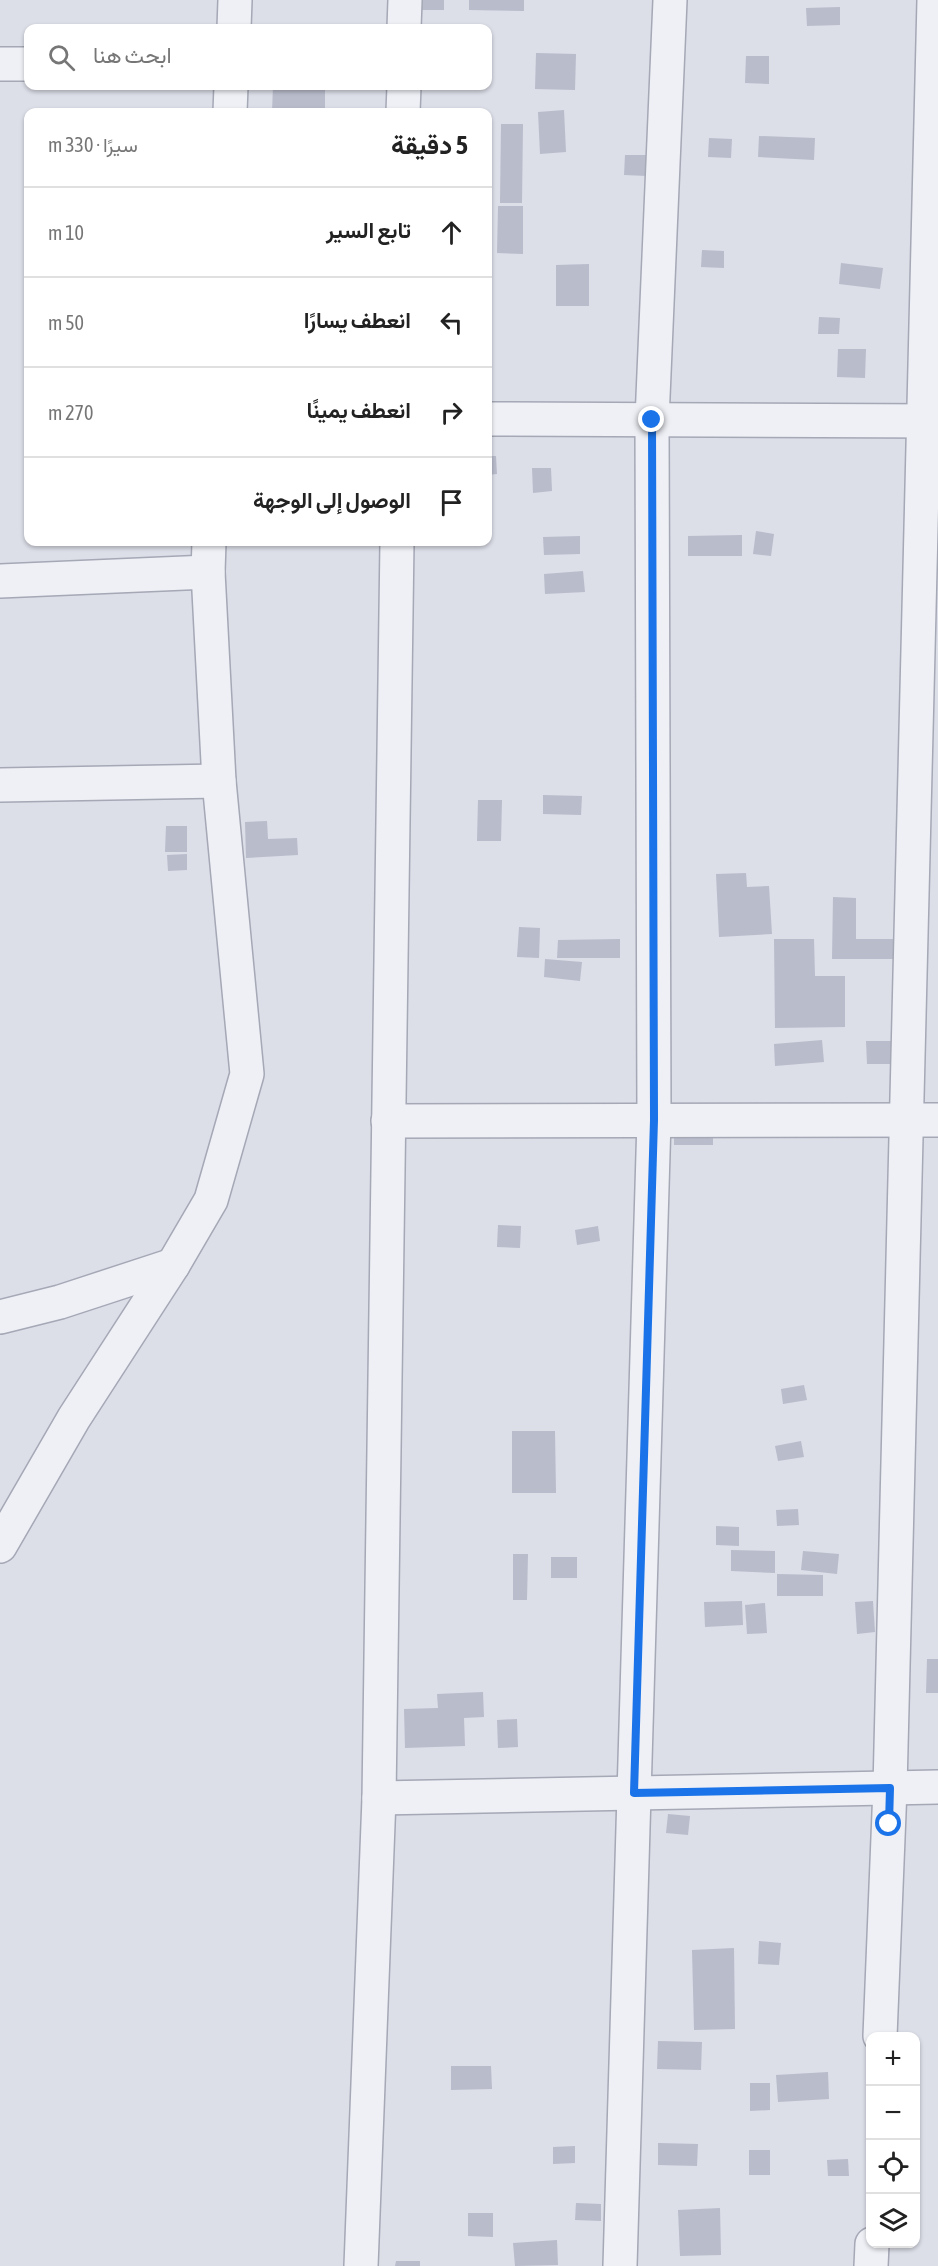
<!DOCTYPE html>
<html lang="ar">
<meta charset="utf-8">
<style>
body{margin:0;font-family:"Asap Condensed",Vazirmatn,sans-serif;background:#f6f6f6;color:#222;direction:rtl}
.controls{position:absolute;right:18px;bottom:18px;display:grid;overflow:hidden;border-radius:12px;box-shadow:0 2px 4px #0004}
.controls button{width:54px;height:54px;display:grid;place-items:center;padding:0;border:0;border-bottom:2px solid #e0e0e0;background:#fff;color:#222;font:30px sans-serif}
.stop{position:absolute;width:18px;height:18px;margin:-14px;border:4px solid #1a73e8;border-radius:50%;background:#fff}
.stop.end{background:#1a73e8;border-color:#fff;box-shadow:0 2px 6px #0008}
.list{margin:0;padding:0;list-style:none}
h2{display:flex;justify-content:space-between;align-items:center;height:78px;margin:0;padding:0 24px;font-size:26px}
h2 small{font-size:20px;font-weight:400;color:#767676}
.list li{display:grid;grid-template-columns:39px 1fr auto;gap:18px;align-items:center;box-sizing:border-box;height:90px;padding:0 24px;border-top:2px solid #e0e0e0}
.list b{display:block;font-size:22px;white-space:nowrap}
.list em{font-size:20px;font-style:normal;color:#767676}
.icon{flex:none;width:33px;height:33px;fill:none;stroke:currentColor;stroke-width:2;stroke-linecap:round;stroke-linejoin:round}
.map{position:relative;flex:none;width:938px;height:2266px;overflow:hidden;direction:ltr}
.search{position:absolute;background:#fff;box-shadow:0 2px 4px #0004;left:24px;top:24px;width:468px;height:66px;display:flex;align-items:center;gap:15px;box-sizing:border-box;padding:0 21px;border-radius:12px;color:#767676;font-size:22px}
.panel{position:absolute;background:#fff;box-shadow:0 2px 4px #0004;left:24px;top:108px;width:468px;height:438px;border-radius:12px;direction:rtl}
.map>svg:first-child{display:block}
</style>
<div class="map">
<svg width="938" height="2266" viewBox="0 0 938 2266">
<rect width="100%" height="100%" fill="#dcdee8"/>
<g fill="#b9bccb">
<rect x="421" y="0" width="23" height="10"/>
<polygon points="469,0 524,0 524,11 469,10"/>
<polygon points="840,7 840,25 807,26 806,8"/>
<polygon points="536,53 576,54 575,90 535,89"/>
<polygon points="746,56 769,56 769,84 745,83"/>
<polygon points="273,86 325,86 325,112 272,112"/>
<polygon points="564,110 566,152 540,154 538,112"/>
<polygon points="501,124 523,124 522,203 500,203"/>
<polygon points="759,136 815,138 814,160 758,157"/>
<polygon points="709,138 732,139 731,158 708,157"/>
<polygon points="625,155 647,155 647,176 624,175"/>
<polygon points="498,206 523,206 523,254 497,253"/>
<polygon points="702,250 724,251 724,268 701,267"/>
<polygon points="841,263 883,268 880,289 839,284"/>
<polygon points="589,264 589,306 556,306 556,265"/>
<polygon points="819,317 840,318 839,334 818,334"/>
<polygon points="838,349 866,349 865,378 837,377"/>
<polygon points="488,456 496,456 497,474 488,475"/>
<polygon points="532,468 551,468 552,491 533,493"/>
<polygon points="756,531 774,534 771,556 753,554"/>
<polygon points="742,535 742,556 688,556 688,536"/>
<polygon points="580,536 580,554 544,555 543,537"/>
<polygon points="583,571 585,592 545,594 544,574"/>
<polygon points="543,795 582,796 581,815 543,814"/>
<polygon points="478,800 502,800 501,841 477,841"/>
<polygon points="267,821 268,839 297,838 298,855 246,858 245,822"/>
<polygon points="166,826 187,826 187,852 165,852"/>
<polygon points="187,854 187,870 168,871 167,855"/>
<polygon points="746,873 747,887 769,886 772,934 719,937 716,874"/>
<polygon points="833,897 856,898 856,939 898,939 897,959 832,959"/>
<polygon points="519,927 540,928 539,958 517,957"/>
<polygon points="620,939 620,958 557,958 558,940"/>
<polygon points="774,939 814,939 815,976 845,976 845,1027 775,1028"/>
<polygon points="545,959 582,962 580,981 544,977"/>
<polygon points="822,1040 824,1062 775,1066 774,1044"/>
<polygon points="866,1041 893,1041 894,1064 867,1064"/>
<rect x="674" y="1125" width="39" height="20"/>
<polygon points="498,1225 521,1226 520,1248 497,1247"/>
<polygon points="598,1226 600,1241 577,1245 575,1230"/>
<polygon points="804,1385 807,1400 783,1404 781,1389"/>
<polygon points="512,1431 555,1431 556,1493 512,1493"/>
<polygon points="801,1441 804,1457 778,1461 775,1446"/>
<polygon points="798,1509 799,1525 777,1526 776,1510"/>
<polygon points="716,1526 739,1527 739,1546 716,1545"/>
<polygon points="731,1550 775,1551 775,1573 731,1571"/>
<polygon points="803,1551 839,1554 837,1574 801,1570"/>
<polygon points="513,1554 528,1554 527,1600 513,1600"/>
<rect x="551" y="1557" width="26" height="21"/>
<polygon points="777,1574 823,1575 823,1596 777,1596"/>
<polygon points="742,1601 743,1625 705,1627 704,1602"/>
<polygon points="873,1601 875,1632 857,1634 855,1602"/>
<polygon points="765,1603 767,1633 747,1634 745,1605"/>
<polygon points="927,1659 938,1659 938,1693 926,1693"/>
<polygon points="483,1692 484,1717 464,1718 465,1746 405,1748 404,1709 438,1708 437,1694"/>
<polygon points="517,1719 518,1747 498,1748 497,1720"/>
<polygon points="668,1814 690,1816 688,1835 666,1833"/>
<polygon points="759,1941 781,1943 779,1965 758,1964"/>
<polygon points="734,1948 735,2029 694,2030 692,1950"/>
<polygon points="658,2041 702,2042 701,2070 657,2069"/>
<polygon points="451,2066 491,2066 492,2089 451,2090"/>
<polygon points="828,2072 829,2099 778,2102 776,2075"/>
<polygon points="750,2083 770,2083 770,2110 750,2111"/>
<polygon points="658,2143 698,2144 697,2166 658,2165"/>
<polygon points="575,2146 575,2163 553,2164 553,2147"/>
<rect x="749" y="2150" width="21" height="25"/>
<polygon points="848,2159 849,2176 828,2176 827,2160"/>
<polygon points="576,2203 601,2204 601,2221 575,2220"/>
<polygon points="720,2208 721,2255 680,2256 678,2210"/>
<polygon points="468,2213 493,2213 493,2237 468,2236"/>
<polygon points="557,2240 558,2265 515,2266 513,2243"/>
<polygon points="396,2261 420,2261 420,2266 395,2266"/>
</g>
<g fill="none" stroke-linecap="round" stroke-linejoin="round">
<g stroke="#a5a8b5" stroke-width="36">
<g id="minor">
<polyline points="234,28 235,0"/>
<polyline points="404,28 405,0"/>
<polyline points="0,64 28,64"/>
<polyline points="230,112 231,86"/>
<polyline points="403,112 404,86"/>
<polyline points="488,419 938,421"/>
<polyline points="0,581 208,572"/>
<polyline points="0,785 219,781"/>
<polyline points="388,1121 938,1120"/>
<polyline points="0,1317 60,1302 173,1265"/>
<polyline points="0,1546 74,1418 173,1265 211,1200 247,1074 219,781 208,572 209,542"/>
<polyline points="379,1798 938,1787"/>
<polyline points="880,2036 890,1788 934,0"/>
<polyline points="361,2266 379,1798 397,542"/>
<polyline points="620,2266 654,1120 652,420 670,0"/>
<polyline points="871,2266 872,2244"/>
</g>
</g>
<use href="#minor" stroke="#eff0f6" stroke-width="33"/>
</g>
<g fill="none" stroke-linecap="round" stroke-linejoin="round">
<polyline stroke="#1a73e8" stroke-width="8" points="652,420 654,1120 634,1793 890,1788 889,1824"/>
</g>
</svg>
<div class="controls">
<button>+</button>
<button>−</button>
<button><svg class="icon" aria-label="locate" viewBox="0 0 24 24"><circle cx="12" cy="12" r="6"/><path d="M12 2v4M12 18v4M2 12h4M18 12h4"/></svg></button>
<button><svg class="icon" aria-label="layers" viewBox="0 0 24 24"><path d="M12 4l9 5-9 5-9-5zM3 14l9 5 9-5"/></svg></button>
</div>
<div class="stop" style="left:889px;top:1824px"></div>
<div class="stop end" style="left:652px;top:420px"></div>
<div class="search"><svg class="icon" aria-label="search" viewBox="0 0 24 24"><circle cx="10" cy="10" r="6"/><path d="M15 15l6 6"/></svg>ابحث هنا</div>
<section class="panel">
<h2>5 دقيقة<small>سيرًا · 330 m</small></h2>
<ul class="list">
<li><svg class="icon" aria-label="ahead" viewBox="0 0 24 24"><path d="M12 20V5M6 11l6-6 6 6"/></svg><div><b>تابع السير</b></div><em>10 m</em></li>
<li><svg class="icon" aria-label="left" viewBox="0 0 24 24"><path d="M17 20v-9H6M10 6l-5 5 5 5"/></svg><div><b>انعطف يسارًا</b></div><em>50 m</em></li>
<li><svg class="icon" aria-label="right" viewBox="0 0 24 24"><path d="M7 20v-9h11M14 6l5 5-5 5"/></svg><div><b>انعطف يمينًا</b></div><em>270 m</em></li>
<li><svg class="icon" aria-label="arrive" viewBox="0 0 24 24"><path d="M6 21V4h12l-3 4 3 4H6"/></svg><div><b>الوصول إلى الوجهة</b></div></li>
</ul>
</section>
</div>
